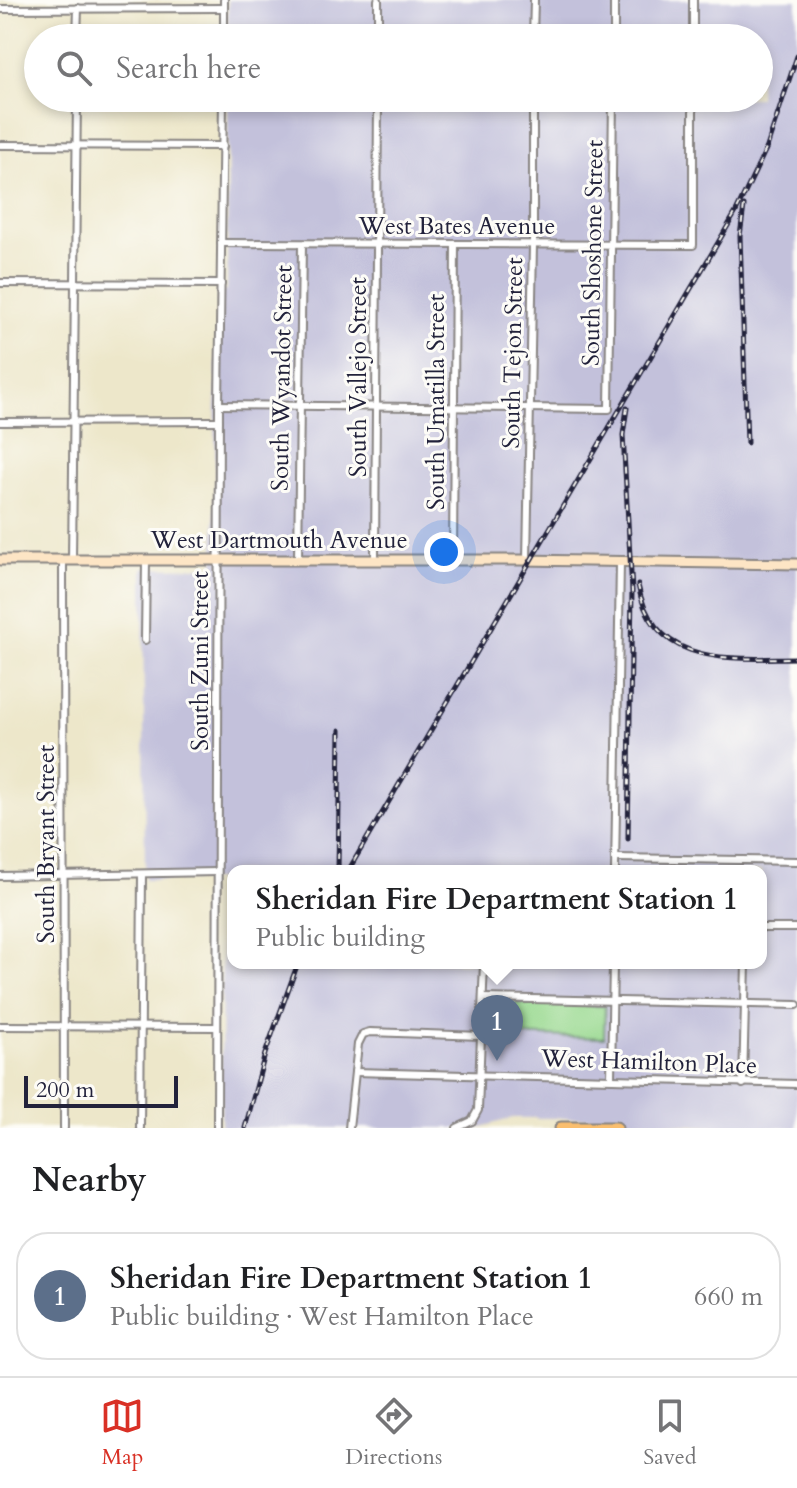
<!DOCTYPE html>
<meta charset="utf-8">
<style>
body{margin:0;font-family:Cardo,serif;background:#f6f6f6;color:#202124}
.scale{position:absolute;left:24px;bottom:20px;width:154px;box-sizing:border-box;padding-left:8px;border:4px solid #22223b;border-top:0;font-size:22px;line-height:28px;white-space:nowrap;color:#22223b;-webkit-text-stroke:6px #fdfcf7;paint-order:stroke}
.you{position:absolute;left:444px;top:552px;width:28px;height:28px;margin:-20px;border:6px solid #fff;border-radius:50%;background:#1a73e8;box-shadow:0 0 0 12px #1a73e833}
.badge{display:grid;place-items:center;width:52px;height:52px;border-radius:50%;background:#d93025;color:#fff;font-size:26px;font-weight:700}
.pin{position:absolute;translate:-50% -66px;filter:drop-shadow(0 2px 4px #0008)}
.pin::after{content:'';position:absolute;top:42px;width:28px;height:24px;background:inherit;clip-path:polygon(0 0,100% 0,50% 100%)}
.popup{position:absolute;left:227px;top:865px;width:540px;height:104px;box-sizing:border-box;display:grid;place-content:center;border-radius:16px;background:#fff;filter:drop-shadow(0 2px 6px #0005);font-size:26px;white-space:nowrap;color:#757577}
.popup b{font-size:30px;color:#202124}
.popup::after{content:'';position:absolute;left:50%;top:100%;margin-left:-16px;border:16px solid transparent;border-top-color:#fff}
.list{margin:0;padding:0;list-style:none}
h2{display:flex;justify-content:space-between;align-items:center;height:104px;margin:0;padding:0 32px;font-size:34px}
h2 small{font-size:26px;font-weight:400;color:#757577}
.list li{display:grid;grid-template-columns:52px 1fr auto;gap:24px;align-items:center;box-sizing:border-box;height:128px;margin:0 16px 16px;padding:0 16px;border:2px solid #e0e0e0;border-radius:32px}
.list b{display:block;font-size:30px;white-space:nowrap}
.list p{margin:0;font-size:26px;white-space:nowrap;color:#757577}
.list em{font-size:26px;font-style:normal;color:#757577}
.icon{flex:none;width:44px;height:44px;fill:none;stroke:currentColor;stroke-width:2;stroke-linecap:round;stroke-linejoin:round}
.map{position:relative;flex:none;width:797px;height:1128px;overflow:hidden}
.search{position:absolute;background:#fff;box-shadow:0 4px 12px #0003;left:24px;right:24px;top:24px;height:88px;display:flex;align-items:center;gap:20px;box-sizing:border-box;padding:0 28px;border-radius:44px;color:#757577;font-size:30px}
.sheet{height:248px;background:#fff}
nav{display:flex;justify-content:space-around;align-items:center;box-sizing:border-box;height:112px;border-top:2px solid #e0e0e0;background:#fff;font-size:22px;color:#757577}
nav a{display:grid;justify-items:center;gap:4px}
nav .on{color:#d93025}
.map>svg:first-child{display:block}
</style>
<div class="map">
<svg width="797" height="1128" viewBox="0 0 797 1128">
<rect width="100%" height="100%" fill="#fdfcf7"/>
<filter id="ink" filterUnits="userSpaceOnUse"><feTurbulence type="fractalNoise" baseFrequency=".0125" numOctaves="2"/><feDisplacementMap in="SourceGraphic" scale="16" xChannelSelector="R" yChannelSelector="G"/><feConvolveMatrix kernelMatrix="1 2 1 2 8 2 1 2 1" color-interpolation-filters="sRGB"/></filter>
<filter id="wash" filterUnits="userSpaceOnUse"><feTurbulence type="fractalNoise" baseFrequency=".006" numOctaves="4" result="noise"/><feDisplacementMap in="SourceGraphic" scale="32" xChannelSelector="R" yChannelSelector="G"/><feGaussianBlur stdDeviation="1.8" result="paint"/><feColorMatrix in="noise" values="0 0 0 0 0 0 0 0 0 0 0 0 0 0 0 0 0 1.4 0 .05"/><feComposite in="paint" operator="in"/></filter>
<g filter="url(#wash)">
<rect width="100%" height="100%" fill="#ede7ca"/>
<path fill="#c3c1db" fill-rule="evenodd" d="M228 0H797V1128H729L604 1118H513L478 1128H221L222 880H145L143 568 214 567 217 292 227 291 228 98H759V38H228ZM233 871H761V963H233Z"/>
<polygon fill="#99d990" stroke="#5e7e66" stroke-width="2" points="511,1003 605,1006 604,1038 510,1035"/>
</g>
<g filter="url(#ink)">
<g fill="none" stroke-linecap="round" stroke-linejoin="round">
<g stroke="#888482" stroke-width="10">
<g id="street">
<polyline points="693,0 693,38"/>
<polyline points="0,9 224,8"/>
<polyline points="77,38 78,8"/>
<polyline points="224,38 224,0"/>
<polyline points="378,38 378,0"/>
<polyline points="533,38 534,0"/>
<polyline points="614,38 614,0"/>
<polyline points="0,145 223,146"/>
<polyline points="221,243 693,245 693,98"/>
<polyline points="0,283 221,284"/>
<polyline points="219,405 609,409 613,98"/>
<polyline points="0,422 219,421"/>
<polyline points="63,560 64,1128"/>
<polyline points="72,560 77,98"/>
<polyline points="298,560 302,244"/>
<polyline points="375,560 378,98"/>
<polyline points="453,560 455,244"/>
<polyline points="527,560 533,245 533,98"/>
<polyline points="145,640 146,560"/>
<polyline points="615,858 797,861"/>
<polyline points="615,871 620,562"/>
<polyline points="0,876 217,872"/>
<polyline points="761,928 795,928"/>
<polyline points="483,998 797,1005"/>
<polyline points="0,1026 216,1027"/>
<polyline points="355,1072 797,1084"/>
<polyline points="611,1078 613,963"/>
<polyline points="743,1084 746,963"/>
<polyline points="140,1128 142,874"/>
<polyline points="217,1128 219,405 223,98"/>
<polyline points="349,1128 358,1044 363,1034 370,1032 482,1036"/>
<polyline points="457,1128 472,1121 478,1110 484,963"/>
</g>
</g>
<g stroke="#888482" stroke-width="13">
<polyline id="secondary" points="0,560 521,560 797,564"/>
</g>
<g stroke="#888482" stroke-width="15">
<polyline id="highway" points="561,1128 616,1128"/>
</g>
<use href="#street" stroke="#fff" stroke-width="6"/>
<use href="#secondary" stroke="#fde5c5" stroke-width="9"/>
<use href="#highway" stroke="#fabe6e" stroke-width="11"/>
<g stroke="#22223b" stroke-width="5">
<g id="rail">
<polyline points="744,206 740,236 747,443"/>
<polyline points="627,408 623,435 632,591 628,839"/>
<path d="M638 585C654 669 732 658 797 658"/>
<polyline points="338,871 340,730"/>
<polyline points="348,871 736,212 767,147 797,56"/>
<polyline points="245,1128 265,1054 298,963"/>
</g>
</g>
<use href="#rail" stroke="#fdfcf7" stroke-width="2" stroke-dasharray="6" stroke-linecap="butt"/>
</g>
</g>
<g text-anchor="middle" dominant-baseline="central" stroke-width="6" stroke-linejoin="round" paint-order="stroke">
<g font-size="24" fill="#22223b" stroke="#fdfcf7">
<text x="457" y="226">West Bates Avenue</text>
<text transform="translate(593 253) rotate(-89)">South Shoshone Street</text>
<text transform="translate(513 353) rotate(-89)">South Tejon Street</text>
<text transform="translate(358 377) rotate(-90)">South Vallejo Street</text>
<text transform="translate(282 378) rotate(-89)">South Wyandot Street</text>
<text transform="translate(436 402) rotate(-90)">South Umatilla Street</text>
<text x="279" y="540">West Dartmouth Avenue</text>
<text transform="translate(200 661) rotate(-90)">South Zuni Street</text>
<text transform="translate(46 844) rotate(-90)">South Bryant Street</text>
<text transform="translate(649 1062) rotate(2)">West Hamilton Place</text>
</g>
</g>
</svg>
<div class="scale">200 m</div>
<div class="you"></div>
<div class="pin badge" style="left:497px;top:1061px;background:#5c6f8a">1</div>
<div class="popup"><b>Sheridan Fire Department Station 1</b>Public building</div>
<div class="search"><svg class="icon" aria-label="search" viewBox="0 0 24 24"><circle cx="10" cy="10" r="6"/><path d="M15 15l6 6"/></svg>Search here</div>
</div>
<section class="sheet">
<h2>Nearby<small></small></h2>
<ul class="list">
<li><span class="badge" style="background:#5c6f8a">1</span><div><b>Sheridan Fire Department Station 1</b><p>Public building · West Hamilton Place</p></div><em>660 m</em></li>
</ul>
</section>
<nav>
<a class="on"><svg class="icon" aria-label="map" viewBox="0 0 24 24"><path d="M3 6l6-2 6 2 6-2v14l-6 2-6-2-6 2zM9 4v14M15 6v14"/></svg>Map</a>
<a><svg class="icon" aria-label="directions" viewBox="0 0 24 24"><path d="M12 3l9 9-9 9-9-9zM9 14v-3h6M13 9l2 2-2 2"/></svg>Directions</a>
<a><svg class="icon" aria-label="saved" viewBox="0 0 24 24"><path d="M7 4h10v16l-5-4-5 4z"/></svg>Saved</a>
</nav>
